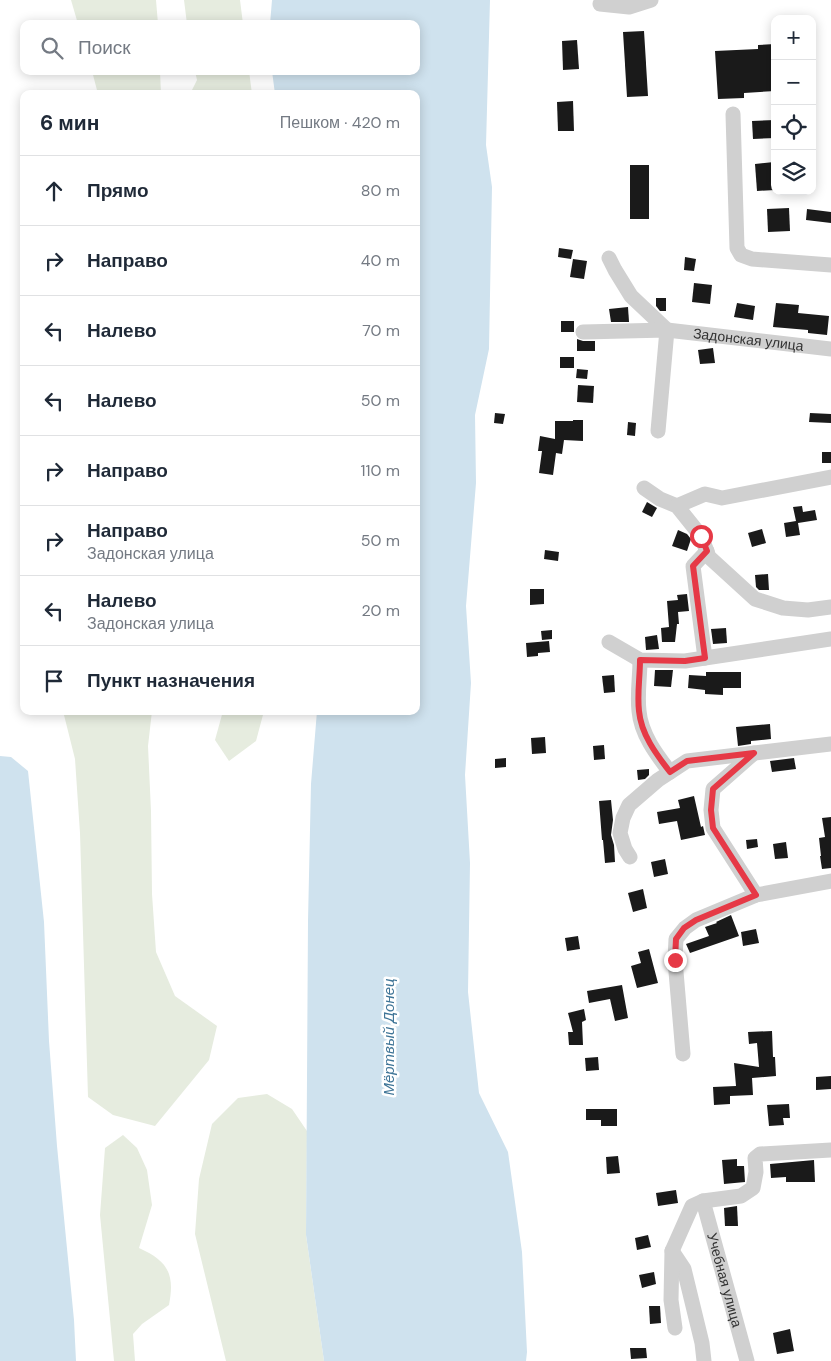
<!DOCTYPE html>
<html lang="ru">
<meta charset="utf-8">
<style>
body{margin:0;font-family:"DM Sans",sans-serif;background:#f2f2f3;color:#1f2937}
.controls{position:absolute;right:15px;top:15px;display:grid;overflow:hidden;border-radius:10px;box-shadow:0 2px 12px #0003}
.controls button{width:45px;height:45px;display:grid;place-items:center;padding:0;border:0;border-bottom:1px solid #e0e1e3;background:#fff;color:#1f2937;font:25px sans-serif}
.stop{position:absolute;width:15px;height:15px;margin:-11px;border:4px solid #e63946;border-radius:50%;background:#fff}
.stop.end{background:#e63946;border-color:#fff;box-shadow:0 1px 5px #0008}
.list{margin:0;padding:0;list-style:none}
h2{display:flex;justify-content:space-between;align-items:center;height:65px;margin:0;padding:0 20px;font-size:21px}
h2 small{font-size:16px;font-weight:400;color:#747a83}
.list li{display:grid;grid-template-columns:32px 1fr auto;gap:15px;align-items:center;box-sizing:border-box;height:70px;padding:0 20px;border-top:1px solid #e0e1e3}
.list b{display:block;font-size:19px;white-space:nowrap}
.list p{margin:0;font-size:16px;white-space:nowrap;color:#747a83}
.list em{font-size:16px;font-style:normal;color:#747a83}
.icon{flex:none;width:28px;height:28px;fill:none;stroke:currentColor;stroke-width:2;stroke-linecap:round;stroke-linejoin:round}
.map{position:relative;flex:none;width:831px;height:1361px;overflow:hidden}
.search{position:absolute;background:#fff;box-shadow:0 2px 12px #0003;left:20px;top:20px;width:400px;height:55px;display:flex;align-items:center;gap:12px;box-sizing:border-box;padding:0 18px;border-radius:10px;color:#747a83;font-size:19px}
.panel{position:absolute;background:#fff;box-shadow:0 2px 12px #0003;left:20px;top:90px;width:400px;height:625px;border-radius:10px}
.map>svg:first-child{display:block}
</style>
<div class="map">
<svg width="831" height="1361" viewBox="0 0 831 1361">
<rect width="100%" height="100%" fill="#fff"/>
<g fill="#e6ecdf">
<polygon points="71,0 156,0 158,24 78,24"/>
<polygon points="184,0 240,0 243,24 187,24"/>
<polygon points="92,71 160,71 161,94 98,94"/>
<polygon points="195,71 249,71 252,94 190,94 197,80"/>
<polygon points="63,711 152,711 148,746 151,811 152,894 156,952 175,996 217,1026 209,1060 155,1126 113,1115 88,1097 80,833 75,759"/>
<polygon points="223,711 264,711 256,741 229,761 215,740"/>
<polygon points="267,1094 292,1109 307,1131 306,1235 324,1361 226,1361 195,1234 199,1179 212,1124 238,1098"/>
<path d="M123 1135 137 1148 147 1170 152 1205 139 1248C168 1261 175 1274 169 1305L142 1324 133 1334 135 1361H114L100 1215 105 1148Z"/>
</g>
<g fill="#cfe2ee">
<polygon points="272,0 490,0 486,145 492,187 489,349 475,415 476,483 466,606 471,683 465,775 470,863 468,992 479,1093 508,1152 522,1252 527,1352 526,1361 324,1361 306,1235 308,921 311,784 317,711 416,711 416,94 275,94 272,71 416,71 416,24 270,24"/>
<polygon points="0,756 11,757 28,771 44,922 49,1041 57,1146 74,1320 76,1361 0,1361"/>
</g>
<g fill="#1a1a1a">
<polygon points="644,31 648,96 627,97 623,32"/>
<polygon points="577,40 579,69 563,70 562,41"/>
<polygon points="775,44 775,91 744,93 744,98 718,99 715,51 758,49 758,45"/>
<polygon points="573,101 574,131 558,131 557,102"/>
<polygon points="775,120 775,138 753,139 752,121"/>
<polygon points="774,162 775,190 757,191 755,164"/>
<rect x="630" y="165" width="19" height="54"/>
<polygon points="789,208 790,231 768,232 767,209"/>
<polygon points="807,209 831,212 831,223 806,220"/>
<polygon points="559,248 573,250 571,259 558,257"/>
<polygon points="685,257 696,259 694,271 684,270"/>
<polygon points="573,259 587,261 584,279 570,277"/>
<polygon points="694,283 712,285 710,304 692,302"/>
<polygon points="656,298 666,298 666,311 660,311 656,306"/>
<polygon points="737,303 755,306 753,320 734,317"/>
<polygon points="776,303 799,305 798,313 829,316 827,335 808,333 808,330 773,327"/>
<polygon points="628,307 629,322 611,322 609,309"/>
<rect x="561" y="321" width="13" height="11"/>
<polygon points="577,339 583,341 595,341 595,351 577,351"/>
<polygon points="713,348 715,363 700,364 698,350"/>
<rect x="560" y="357" width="14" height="11"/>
<polygon points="577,369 588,370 587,379 576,378"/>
<polygon points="578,385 594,386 593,403 577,402"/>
<polygon points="495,413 505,414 503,424 494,423"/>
<polygon points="810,413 831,414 831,423 809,422"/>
<polygon points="573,420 583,420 583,441 564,440 562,454 556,453 553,475 539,473 542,451 538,451 540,436 555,439 555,421 573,421"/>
<polygon points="628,422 636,423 635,436 627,435"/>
<rect x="822" y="452" width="9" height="11"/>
<polygon points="647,502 657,508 652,517 642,512"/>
<polygon points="802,506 803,512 815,510 817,520 798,523 800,535 786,537 784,523 796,521 793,507"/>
<polygon points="762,529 766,543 752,547 748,533"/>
<polygon points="678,530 687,534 691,539 687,551 672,546"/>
<polygon points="545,550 559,552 558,561 544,559"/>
<polygon points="768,574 769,590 759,590 756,587 755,575"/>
<polygon points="530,589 544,589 544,604 530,605"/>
<polygon points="687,594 689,611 678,612 679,624 677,624 675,642 662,642 661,628 669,627 667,601 678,600 677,595"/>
<polygon points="726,628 727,643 713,644 711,629"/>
<polygon points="552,630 552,639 542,640 541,631"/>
<polygon points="657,635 659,649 646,650 645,637"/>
<polygon points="549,641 550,652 538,653 538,656 527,657 526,643"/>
<polygon points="655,670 673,670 671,687 654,686"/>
<polygon points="706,672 741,672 741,688 723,688 723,695 705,694 705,690 688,688 689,675 706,676"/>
<polygon points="614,675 615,692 604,693 602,676"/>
<polygon points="770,724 771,739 751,741 751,744 738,746 736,727"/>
<polygon points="545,737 546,753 532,754 531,738"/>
<polygon points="604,745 605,759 594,760 593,746"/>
<polygon points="506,758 506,767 495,768 495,759"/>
<polygon points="794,758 796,769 772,772 770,761"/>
<polygon points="649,769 649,775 645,779 638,780 637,770"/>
<polygon points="694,796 701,827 703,826 705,835 681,840 677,821 659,824 657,812 680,808 678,800"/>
<polygon points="611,800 613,820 611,835 614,845 615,862 605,863 603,840 602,840 599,801"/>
<polygon points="831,817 831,868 822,869 820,856 821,856 819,838 825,837 822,818"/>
<polygon points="757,839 758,847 747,849 746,840"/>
<polygon points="786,842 788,858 775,859 773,844"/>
<polygon points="665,859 668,874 654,877 651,862"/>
<polygon points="643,889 647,908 633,912 628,893"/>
<polygon points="731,915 739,936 690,953 686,944 709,936 705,927 717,923 716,922"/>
<polygon points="756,929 759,943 743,946 741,932"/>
<polygon points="578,936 580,949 567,951 565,938"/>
<polygon points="649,949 658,983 637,988 631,966 641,963 638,952"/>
<polygon points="622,985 628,1018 615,1021 610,999 589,1003 587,991"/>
<polygon points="584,1009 586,1020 582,1022 583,1045 569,1045 568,1032 573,1032 568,1013"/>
<polygon points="772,1031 773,1057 775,1057 776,1076 752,1078 753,1095 730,1096 730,1104 714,1105 713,1087 736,1086 734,1063 759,1067 757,1043 749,1044 748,1032"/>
<polygon points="598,1057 599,1070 586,1071 585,1058"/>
<polygon points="831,1076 831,1089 816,1090 816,1077"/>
<polygon points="789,1104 790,1118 783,1118 784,1125 769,1126 767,1105"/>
<polygon points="586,1109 617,1109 617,1126 601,1126 601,1120 586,1120"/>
<polygon points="618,1156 620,1173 607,1174 606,1157"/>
<polygon points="737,1159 737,1166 744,1166 745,1182 724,1184 722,1160"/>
<polygon points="814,1160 815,1182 786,1182 786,1177 771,1178 770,1164"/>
<polygon points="676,1190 678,1203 658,1206 656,1193"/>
<polygon points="737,1206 738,1226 725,1226 724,1208"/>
<polygon points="648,1235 651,1247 637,1250 635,1238"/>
<polygon points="654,1272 656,1284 642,1288 639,1275"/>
<polygon points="649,1306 660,1306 661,1323 650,1324"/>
<polygon points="790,1329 794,1351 777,1354 773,1333"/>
<polygon points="630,1348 646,1348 647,1358 631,1359"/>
</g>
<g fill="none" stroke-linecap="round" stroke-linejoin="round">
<g stroke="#d0d0d0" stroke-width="15">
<polyline points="600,4 629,7 651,0"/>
<polyline points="733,114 737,248 741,255 752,259 831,265"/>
<polyline points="609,258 615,270 631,296 667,330"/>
<path id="s1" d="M583 332 667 330 831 349"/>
<polyline points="658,431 667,330"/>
<polyline points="644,488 660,499 677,506 701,536 709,557 755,599 783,608 808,610 831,607"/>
<polyline points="677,506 705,494 722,498 831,477"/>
<polyline points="609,642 640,660 685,661 831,639"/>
<polyline points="705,658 693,566 707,551"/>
<path d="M640 660C640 677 637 694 639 711 641 734 656 754 670 772"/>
<polyline points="754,753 713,789 711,810 713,828 756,895"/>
<polyline points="630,857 625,849 620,833 623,818 629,805 658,780 687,761 831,744"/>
<polyline points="683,1054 675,960 676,939 685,928 696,920 756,895 831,881"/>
<path id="s2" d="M703 1201 747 1361"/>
<polyline points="672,1251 684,1269 702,1343 704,1361"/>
<polyline points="675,1328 671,1300 672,1251 692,1206 703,1201 741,1196 753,1188 756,1172 755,1158 760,1154 831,1150"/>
</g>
</g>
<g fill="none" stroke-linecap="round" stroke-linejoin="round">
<path stroke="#e63946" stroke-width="6" d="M675 960 676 939 684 928 696 920 756 895 713 828 711 810 713 789 754 753 687 761 670 772C656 754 641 734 639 711 637 694 640 677 640 660L685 661 705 658 693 566 707 551 701 536"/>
</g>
<g text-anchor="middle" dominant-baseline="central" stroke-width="5" stroke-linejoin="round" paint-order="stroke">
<g font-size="14" fill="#333" stroke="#fff">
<text stroke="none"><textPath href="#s1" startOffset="166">Задонская улица</textPath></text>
<text stroke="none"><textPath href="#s2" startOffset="82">Учебная улица</textPath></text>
</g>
<g font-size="15" font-style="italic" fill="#3f7597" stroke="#fff">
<text transform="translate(389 1037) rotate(-90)">Мёртвый Донец</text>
</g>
</g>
</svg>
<div class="controls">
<button>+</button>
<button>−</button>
<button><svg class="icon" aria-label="locate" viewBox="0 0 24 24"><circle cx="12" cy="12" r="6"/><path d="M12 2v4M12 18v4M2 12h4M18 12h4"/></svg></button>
<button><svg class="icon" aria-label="layers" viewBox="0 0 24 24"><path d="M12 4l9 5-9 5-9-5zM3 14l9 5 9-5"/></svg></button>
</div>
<div class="stop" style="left:701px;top:536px"></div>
<div class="stop end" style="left:675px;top:960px"></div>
<div class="search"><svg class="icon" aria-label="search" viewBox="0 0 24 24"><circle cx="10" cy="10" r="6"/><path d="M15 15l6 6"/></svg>Поиск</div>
<section class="panel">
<h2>6 мин<small>Пешком · 420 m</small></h2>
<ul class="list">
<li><svg class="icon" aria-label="ahead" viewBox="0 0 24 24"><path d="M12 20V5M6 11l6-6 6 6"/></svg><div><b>Прямо</b></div><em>80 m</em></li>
<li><svg class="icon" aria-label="right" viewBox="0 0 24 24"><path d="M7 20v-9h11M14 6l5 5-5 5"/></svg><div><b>Направо</b></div><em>40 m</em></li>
<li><svg class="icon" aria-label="left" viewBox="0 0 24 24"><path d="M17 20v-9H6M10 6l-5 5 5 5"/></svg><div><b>Налево</b></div><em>70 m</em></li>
<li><svg class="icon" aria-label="left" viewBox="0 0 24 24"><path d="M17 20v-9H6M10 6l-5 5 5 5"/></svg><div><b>Налево</b></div><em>50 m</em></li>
<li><svg class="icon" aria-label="right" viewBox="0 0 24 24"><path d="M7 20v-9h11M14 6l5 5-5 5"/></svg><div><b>Направо</b></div><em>110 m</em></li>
<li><svg class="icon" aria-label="right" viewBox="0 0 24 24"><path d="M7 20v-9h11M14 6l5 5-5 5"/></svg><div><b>Направо</b><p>Задонская улица</p></div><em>50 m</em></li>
<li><svg class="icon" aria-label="left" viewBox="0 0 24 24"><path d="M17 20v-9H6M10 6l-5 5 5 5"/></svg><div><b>Налево</b><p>Задонская улица</p></div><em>20 m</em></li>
<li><svg class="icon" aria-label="arrive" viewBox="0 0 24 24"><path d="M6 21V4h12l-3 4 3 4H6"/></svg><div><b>Пункт назначения</b></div></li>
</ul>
</section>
</div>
